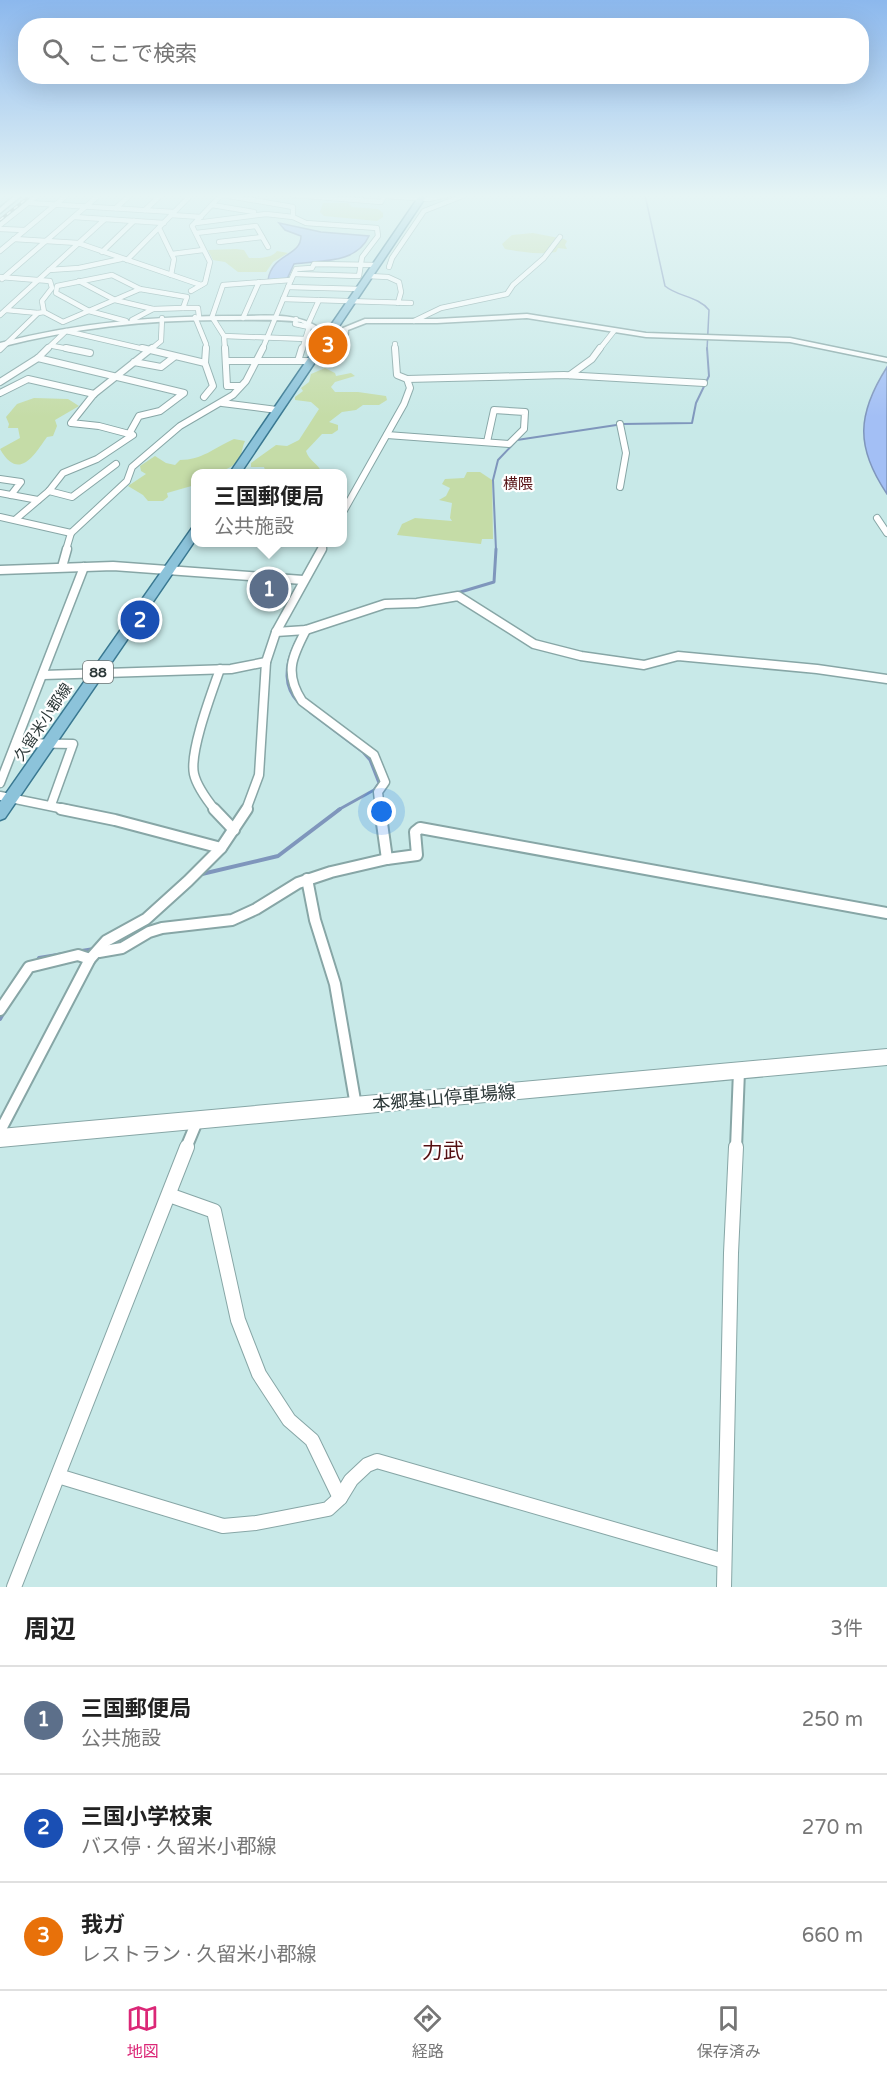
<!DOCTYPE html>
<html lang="ja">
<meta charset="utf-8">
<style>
body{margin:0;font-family:"Varela Round","Noto Sans JP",sans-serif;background:#f2f2f2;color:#222}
.you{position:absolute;left:382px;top:812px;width:21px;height:21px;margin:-15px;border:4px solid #fff;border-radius:50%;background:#1a73e8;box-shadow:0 0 0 9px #1a73e833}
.badge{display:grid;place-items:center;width:39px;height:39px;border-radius:50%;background:#db2777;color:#fff;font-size:20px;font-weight:700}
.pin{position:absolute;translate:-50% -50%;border:3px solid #fff;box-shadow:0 2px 6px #0006}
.popup{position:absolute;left:191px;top:469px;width:156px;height:78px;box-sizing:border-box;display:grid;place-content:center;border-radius:12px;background:#fff;filter:drop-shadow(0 2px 4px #0005);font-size:20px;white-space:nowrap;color:#767676}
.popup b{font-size:22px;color:#222}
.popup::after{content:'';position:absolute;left:50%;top:100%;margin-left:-12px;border:12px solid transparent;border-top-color:#fff}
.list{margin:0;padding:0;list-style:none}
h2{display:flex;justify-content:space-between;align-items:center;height:78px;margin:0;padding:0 24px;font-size:26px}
h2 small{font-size:20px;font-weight:400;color:#767676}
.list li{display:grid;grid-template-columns:39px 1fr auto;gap:18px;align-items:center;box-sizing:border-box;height:108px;padding:0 24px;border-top:2px solid #e0e0e0}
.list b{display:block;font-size:22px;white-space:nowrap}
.list p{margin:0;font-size:20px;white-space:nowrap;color:#767676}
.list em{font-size:20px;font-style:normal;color:#767676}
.icon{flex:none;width:33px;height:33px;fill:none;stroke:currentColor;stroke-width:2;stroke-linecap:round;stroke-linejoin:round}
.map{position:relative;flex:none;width:887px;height:1587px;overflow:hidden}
.search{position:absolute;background:#fff;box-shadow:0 6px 24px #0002;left:18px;right:18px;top:18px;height:66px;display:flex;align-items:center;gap:15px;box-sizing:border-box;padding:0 21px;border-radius:24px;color:#767676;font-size:22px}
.sheet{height:402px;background:#fff}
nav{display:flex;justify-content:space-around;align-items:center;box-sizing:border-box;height:84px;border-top:2px solid #e0e0e0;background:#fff;font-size:16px;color:#767676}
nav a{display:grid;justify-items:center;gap:3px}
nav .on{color:#db2777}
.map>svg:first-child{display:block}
</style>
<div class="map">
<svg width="887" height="1587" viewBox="0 0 887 1587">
<rect width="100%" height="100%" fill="#c8e9e8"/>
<g fill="#c5dca7">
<polygon points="323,203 348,203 352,207 378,209 383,213 383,217 377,221 324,216 320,212"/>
<path d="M533 233 564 239 567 241 565 245 567 249 558 248 556 252C539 255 522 252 505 249L502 244 512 235Z"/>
<path d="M236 249 244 250 249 258C258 258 271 259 277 251L288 253 273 262 266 272H238L225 262 213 260 208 250Z"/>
<path d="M325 368 335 373 336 376 351 373 355 376 335 382 331 387 335 392H358L386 396 387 400 379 405H363L356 410 342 412 329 422 338 425V430L332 434H322L306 451C309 461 319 464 322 473H259L265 470 264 467H251V463L276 445 287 446 299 440 319 409 311 402 295 400V397L303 391 301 388 309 382 311 374Z"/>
<path d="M34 398 68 399 79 406 55 420 57 426 53 436 47 437C34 455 19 482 0 449L20 438 18 428H8L9 424 6 417 17 404Z"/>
<path d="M234 439 245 441C243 445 242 451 241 455 234 472 211 474 196 474L195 485 167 493 168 497 163 501H148L143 495 128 486 146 474 141 471 140 466 155 456 166 463 175 465 180 460C202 460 214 448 234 439Z"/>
<polygon points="467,472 480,472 492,480 493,539 482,539 481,544 397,535 402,524 415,518 452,521 450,518 452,503 439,500 446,496 450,488 442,484 445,479 464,478"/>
</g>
<g fill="#a3bff5" stroke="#7f96bc" stroke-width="1.5">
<path d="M279 223 321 232 369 236C356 264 322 260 294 264L287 279 268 280C272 253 301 257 301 236L285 230Z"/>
<path d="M887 367V494C855 447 857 414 887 367Z"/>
</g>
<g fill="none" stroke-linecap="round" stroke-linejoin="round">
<path stroke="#7f96bc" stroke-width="1.5" d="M645 195 665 286C678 297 698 296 709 310L707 350"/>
<polyline stroke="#7f96bc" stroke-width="2" points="496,550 493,480 498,460 517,440 623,424 692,423 696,403 709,376 707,348"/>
<g stroke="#7f96bc" stroke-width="3">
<polyline points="457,593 494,582 496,549"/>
<path d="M296 642C286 662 281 684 298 702"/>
<polyline points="310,712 363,752 370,760 379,783 374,790 338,810"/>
</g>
<g stroke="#7f96bc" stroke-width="4">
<polyline points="202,874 278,856 340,809"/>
<polyline points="37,961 39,958 94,949"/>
<polyline points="0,1019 4,1012"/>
</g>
<g stroke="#87a6a6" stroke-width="6">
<g id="minor-far4">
<polyline points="223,195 293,207 293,217"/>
<polyline points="294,195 381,202 385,195"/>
<polyline points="385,196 429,199 446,195"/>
<polyline points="29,203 174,212"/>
<polyline points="212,205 254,212"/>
<polyline points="116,208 130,195"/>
<polyline points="145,210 161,195"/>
<polyline points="171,215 201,217"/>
<polyline points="74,217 164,223"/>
<polyline points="196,223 266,214 293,217 306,223 377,228 378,236 362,257 359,276 294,274"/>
<polyline points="0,225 38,195"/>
<polyline points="159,228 174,259 171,275"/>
<polyline points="0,229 24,230"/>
<polyline points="196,233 256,226 268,247"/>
<polyline points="14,239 78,243 201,285"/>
<polyline points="219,242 262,237"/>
<polyline points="0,251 67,195"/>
<polyline points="102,252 134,221"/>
<polyline points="172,254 203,250"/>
<polyline points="127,260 191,195"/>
<polyline points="389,267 392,258 424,211 465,195"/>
<polyline points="49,270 79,268 121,259"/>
<polyline points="368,276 388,277 399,282 401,292 398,303"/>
<polyline points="0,277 50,281 52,288 42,301 44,312 38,313 0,350"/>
<polyline points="2,279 99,195"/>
<polyline points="79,281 115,300 153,309 132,320"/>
<polyline points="288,287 360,289"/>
<polyline points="191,291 205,283 210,262 192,226 221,195"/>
<polyline points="283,299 411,303"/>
<polyline points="153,309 183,308"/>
<polyline points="6,310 38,313"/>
<polyline points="44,312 63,322 140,289 187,297 183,308 198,308 199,317"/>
<polyline points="0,315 105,219"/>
<polyline points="195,317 206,344 206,350"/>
<polyline points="243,318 259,282"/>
<polyline points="296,319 295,324 309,327 302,350"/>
<polyline points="126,321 89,311 56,293 57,286 112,275 140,289"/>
<polyline points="414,321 441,308 507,294 513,285 544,258 560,237"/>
<polyline points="309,322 319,300"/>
<polyline points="224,336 306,339"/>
<polyline points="395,344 395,350"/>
<polyline points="53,346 74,350"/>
<polyline points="46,350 66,331 148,350"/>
<polyline points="150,350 161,341 162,318"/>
<polyline points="225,350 224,336 212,317 223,285 291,280 296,269 312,268 314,264 376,265"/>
<polyline points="262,350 291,280"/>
<polyline points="599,350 614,331"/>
</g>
</g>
<g stroke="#87a6a6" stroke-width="8">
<g id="minor-far3">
<polyline points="66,348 90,353"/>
<polyline points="142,348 205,363"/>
<polyline points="225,348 227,386 240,386"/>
<polyline points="395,348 397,375 407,379 564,375 704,383"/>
<polyline points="38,358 184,393 160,411 139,416 129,434"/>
<polyline points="226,361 310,361"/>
<polyline points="298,361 302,348"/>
<polyline points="134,362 161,367 174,357"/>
<polyline points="570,375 592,359 600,348"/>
<polyline points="0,382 38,358 48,348"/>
<polyline points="0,393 28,379 94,394"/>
<polyline points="204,397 213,386 205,363 206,348"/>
<polyline points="222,403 277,410"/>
<polyline points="620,424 626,453 620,487"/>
<polyline points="387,435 509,444 524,429 525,412 494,410 487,442"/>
<polyline points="0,479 21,482 11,495"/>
<polyline points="49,491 72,497 116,464"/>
<polyline points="0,493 38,500"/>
<polyline points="342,514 404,404 410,388 407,379"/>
<polyline points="0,517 71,533"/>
<polyline points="877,518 887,533"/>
<polyline points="16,519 49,491 63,473 97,459 133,435 99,426 71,423 94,394 152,348"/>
<polyline points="66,550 71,533 127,481 132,467 180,426 233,395 246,381 263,348"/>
<polyline points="321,550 326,542"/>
</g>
</g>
<g stroke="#87a6a6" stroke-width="11">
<g id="minor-far2">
<polyline points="62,567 67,549"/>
<polyline points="0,570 113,566 303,580"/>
<path d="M306 630C292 657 284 673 302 701L374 755 385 782 378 792 380 810"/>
<polyline points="276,632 306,630 385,604 417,603 458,596 534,644 581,656 644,665 678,656 817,669 887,679"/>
<polyline points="43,675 231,669 266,662"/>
<polyline points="16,743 73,744 51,805"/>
<polyline points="0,783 84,567"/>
<polyline points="0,796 69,810"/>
<path d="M215 810C207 800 197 787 194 774 189 752 212 692 220 669"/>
<polyline points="246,810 259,775 266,662 276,632 322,549"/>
</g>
</g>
<g stroke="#87a6a6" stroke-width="14">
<g id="minor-far1">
<polyline points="61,809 115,820 221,848"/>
<polyline points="214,809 234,830"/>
<polyline points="380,809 387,859"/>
<polyline points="307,879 315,920 335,984 356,1106"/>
<polyline points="99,952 122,948 149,932 162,928 232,920 256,909 298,883 331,872 387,859 417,855 415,832 420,828 887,913"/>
<polyline points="0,1010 29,967 78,955 90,959"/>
<polyline points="0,1131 90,959 106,941 146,919 188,881 221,848 247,809"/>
<polyline points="186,1148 198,1119"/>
<polyline points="736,1148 739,1071"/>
</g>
</g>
<g stroke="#87a6a6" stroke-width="16">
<g id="minor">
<polyline points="169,1195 214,1211 238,1320 259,1374 289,1420 312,1440 340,1498"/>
<polyline points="58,1476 223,1526 256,1523 328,1509 340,1498 351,1480 367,1465 377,1461 724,1561"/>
<polyline points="14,1587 187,1147"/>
<polyline points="724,1587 731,1253 736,1147"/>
</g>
</g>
<g stroke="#87a6a6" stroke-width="3">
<g id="tertiary">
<polygon points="15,195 22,195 0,213 0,208"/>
<path d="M527 314 646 333 790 338 887 358V362L790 342 646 337 527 318 437 323H366L348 330 347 341 330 343 312 340V329L301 322C278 319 255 320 232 320 153 319 77 327 0 347V343C79 322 157 316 238 316 265 316 294 312 318 327L319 337 330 339 341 337 343 328 365 319H437Z"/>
</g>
</g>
<g stroke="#87a6a6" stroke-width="2">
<polygon id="secondary" points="887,1049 887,1065 0,1147 0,1129"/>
</g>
<g stroke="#397891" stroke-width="3">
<g id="primary">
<polygon points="420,195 427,195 240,474 229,474"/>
<polygon points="196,527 196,539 5,818 0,820 0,802 192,528"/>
</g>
</g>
<use href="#minor-far4" stroke="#fff" stroke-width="4.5"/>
<use href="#minor-far3" stroke="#fff" stroke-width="6"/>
<use href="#minor-far2" stroke="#fff" stroke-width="8"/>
<use href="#minor-far1" stroke="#fff" stroke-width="10"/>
<use href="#minor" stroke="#fff" stroke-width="14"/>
<use href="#tertiary" fill="#fff" fill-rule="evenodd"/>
<use href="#secondary" fill="#fff" fill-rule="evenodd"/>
<use href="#primary" fill="#8cc3da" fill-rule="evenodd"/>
<g stroke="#6f8483" stroke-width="3">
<polyline id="rail" points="0,220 31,195"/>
</g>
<use href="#rail" stroke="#fff" stroke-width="1.5" stroke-dasharray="4.5" stroke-linecap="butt"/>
</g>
<linearGradient id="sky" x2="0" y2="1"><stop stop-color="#8cb8ed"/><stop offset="0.47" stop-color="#e6f5f5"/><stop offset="1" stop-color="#e6f5f5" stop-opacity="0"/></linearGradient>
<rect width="887" height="417" fill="url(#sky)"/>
<g text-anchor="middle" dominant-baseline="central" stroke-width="4.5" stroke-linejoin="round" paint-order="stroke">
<rect fill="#fff" stroke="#6b7373" stroke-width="1.5" x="83" y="661" width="30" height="22" rx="4.5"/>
<g font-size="14" font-weight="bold" fill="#2b3737">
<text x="98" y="672">88</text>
</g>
<g font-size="15" fill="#540f11" stroke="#fff">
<text x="518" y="484">横隈</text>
</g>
<g font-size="15" fill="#2b3737" stroke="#fff">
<text transform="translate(43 722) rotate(-56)">久留米小郡線</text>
</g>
<g font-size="18" fill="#2b3737" stroke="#fff">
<text transform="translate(444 1098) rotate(-5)">本郷基山停車場線</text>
</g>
<g font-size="21" fill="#540f11" stroke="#fff">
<text x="443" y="1151">力武</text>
</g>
</g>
</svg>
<div class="you"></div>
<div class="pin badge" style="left:269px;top:589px;background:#5c6f8a">1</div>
<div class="popup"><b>三国郵便局</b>公共施設</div>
<div class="pin badge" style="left:140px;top:620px;background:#1a4fb4">2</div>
<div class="pin badge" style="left:328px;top:345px;background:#e8710a">3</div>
<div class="search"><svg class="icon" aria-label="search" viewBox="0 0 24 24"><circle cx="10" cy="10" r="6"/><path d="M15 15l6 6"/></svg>ここで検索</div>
</div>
<section class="sheet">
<h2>周辺<small>3件</small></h2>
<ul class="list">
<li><span class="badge" style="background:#5c6f8a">1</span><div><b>三国郵便局</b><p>公共施設</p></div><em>250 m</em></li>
<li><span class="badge" style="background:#1a4fb4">2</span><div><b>三国小学校東</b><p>バス停 · 久留米小郡線</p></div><em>270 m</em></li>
<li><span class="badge" style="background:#e8710a">3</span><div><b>我ガ</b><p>レストラン · 久留米小郡線</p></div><em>660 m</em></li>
</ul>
</section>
<nav>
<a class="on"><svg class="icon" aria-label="map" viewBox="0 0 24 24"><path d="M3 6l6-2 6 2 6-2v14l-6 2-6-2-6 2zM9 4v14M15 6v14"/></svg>地図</a>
<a><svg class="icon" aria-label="directions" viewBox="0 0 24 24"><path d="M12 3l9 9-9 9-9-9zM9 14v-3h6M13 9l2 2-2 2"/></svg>経路</a>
<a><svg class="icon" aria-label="saved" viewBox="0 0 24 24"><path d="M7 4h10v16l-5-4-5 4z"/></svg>保存済み</a>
</nav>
